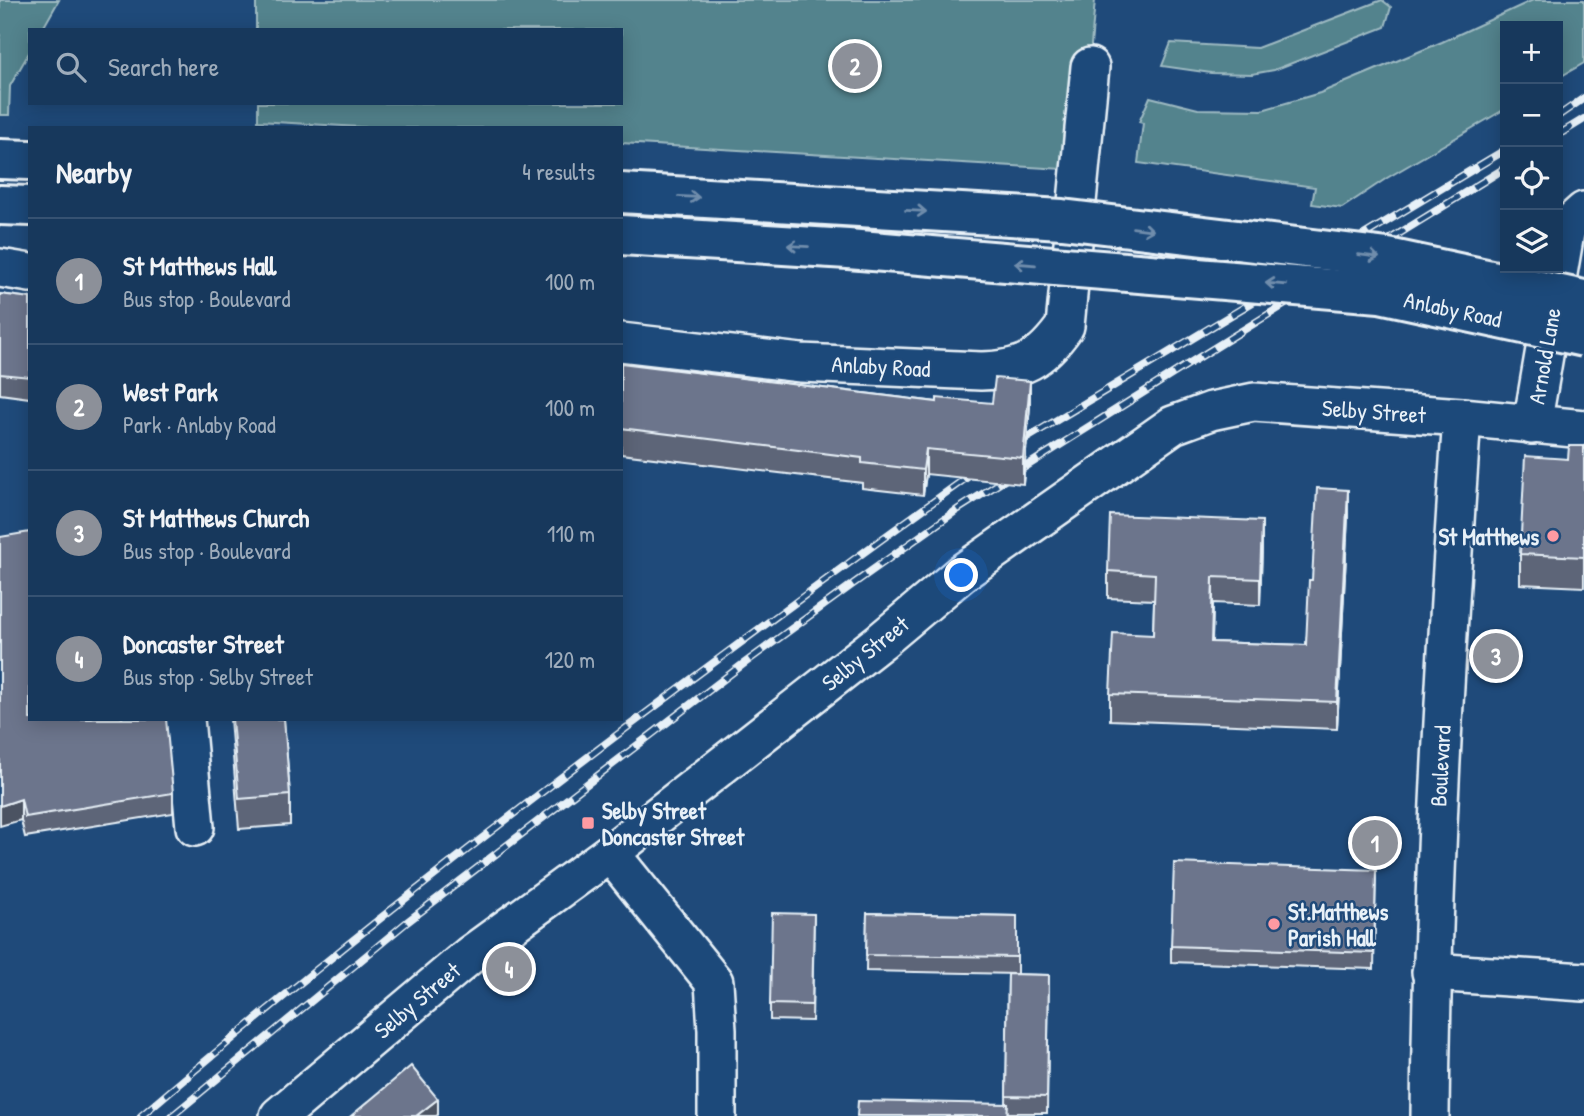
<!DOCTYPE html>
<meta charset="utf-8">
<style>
body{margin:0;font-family:"Patrick Hand",sans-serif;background:#244365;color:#f1f3f6}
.controls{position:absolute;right:21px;top:21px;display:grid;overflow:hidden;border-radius:0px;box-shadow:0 4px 18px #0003}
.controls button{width:63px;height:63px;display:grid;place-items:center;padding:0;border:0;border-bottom:2px solid #365272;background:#17385c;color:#f1f3f6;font:35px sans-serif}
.you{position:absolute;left:962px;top:576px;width:24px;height:24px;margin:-18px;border:5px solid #fff;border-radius:50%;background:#1a73e8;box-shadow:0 0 0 10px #1a73e833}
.badge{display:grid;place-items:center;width:46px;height:46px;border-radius:50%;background:#8c9099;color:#fff;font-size:23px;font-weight:700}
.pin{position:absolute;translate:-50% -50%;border:4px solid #fff;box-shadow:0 2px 7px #0006}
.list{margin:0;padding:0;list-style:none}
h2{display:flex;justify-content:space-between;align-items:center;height:91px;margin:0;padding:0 28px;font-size:30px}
h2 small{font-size:23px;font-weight:400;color:#9eacbb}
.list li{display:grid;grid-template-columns:46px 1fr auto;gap:21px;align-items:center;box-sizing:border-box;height:126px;padding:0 28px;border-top:2px solid #365272}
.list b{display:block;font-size:26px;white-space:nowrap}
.list p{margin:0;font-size:23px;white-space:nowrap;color:#9eacbb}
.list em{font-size:23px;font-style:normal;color:#9eacbb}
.icon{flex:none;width:38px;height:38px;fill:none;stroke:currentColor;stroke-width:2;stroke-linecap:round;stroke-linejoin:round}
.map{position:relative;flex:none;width:1584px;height:1116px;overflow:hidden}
.search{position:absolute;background:#17385c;box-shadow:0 4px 18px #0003;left:28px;top:28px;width:595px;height:77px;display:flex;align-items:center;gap:18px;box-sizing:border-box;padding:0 24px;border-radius:0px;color:#9eacbb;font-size:26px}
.panel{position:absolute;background:#17385c;box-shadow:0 4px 18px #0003;left:28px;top:126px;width:595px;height:595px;border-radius:0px}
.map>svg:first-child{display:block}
</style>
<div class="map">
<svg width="1584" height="1116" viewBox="0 0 1584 1116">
<rect width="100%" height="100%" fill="#1f4a7a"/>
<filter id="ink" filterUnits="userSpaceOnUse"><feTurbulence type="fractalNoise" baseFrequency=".0143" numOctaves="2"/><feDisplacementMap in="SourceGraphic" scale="14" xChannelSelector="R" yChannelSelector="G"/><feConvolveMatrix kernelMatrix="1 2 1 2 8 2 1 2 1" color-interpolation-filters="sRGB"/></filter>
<g filter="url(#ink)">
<g fill="#53838d" stroke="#9ebac2" stroke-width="2">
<polygon points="0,0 59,0 42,30 30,30 30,51 10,86 9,115 0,115"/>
<polygon points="256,0 1095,0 1080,170 621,143 621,128 377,128 258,121 258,103 621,103 621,30 256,30"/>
<polygon points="1382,0 1391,7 1385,27 1274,70 1252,74 1211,73 1162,66 1171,43 1257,48"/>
<polygon points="1533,0 1584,0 1584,63 1558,78 1558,26 1505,26 1505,109 1387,178 1342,208 1312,204 1315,187 1138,163 1143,123 1139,122 1150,97 1198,109 1262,110 1320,93 1442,42"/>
</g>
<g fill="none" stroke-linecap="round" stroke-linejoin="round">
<g stroke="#e8f1f8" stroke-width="42">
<g id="minor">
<polyline points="0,268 30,273"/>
<path d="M621 342 801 363 981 371C1023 370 1041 360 1065 326L1090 67"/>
<polyline points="1532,425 1566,227 1584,211"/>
<polyline points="185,719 195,827"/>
<polyline points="610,853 714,982 717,1030 717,1116"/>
<polyline points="1431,972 1584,982"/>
<polyline points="279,1116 470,955 610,853 881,641 962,573 1173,425 1211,411 1254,402 1462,417 1584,429"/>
<path d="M1430 1116C1432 882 1446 650 1462 417"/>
</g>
</g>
<g stroke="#e8f1f8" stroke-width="44">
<g id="major">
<polyline points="0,159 30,160"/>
<polyline points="0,205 30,206"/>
</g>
</g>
<use href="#minor" stroke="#1f4a7a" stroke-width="37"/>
<use href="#major" stroke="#1f4a7a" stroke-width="38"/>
<g stroke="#e8f1f8" stroke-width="8">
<g id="rail">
<polyline points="1558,116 1584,98"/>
<polyline points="1558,135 1584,119"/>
<polyline points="1012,447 1505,150"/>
<path d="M141 1116C409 886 693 675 980 468"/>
<polyline points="172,1116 407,922 742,665 853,584 957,510 1190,363 1505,168"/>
</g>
</g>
<use href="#rail" stroke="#1f4a7a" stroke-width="5" stroke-dasharray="16" stroke-linecap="butt"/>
<g stroke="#e8f1f8" stroke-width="44" stroke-linecap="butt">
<g id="major-bridge">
<polyline points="621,193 1062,219 1388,258 1584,300"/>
<polyline points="621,235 848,249 1380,293 1584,337"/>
</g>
</g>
<use href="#major-bridge" stroke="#1f4a7a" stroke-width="38"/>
</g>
<g fill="#5d6578" stroke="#e8f1f8" stroke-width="2">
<polygon points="0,294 30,298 30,398 0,394"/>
<polygon points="621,363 937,402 1030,406 1023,484 926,474 923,495 862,488 862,483 621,454"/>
<polygon points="1584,446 1584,587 1520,584 1520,554 1568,459"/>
<polygon points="1348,516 1337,729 1110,720 1110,694 1153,635 1154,600 1108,598 1108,571 1262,547 1260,605 1213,603 1212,642 1306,645 1312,580"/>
<polygon points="0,537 173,793 173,813 25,837 21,820"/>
<polygon points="230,719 284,719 290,795 290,825 239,829"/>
<polygon points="1376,870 1374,969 1171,962 1171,946"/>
<polygon points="867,913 1017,916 1017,974 866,971"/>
<polygon points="814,914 812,1021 770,1020 770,1004"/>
<polygon points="1008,974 1049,975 1047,1113 1008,1113 1006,1104"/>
</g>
<g fill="#4c5262" stroke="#e8f1f8" stroke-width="2">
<polygon points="1030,381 1030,406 1023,484 1023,458"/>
<polygon points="926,449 926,474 923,495 923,470"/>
<polygon points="1348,490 1348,516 1337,729 1337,702"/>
<polygon points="1262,521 1262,547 1260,605 1260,579"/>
<polygon points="1213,577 1213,603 1211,669 1211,642"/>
<polygon points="21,799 21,820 0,826 0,806"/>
<polygon points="438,1099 438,1115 436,1116 416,1116"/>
</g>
<g fill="#6c758c" stroke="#e8f1f8" stroke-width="2">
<polygon points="0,294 30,298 30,377 0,374"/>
<polygon points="621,363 937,402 937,398 992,403 995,378 1030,381 1023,458 926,449 923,470 862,463 862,458 621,428"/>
<polygon points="1569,446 1584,446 1584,557 1520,554 1525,456 1568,459"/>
<polygon points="1317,488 1348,490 1337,702 1110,694 1113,633 1153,635 1155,574 1108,571 1110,515 1262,521 1260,579 1213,577 1211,642 1306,645 1309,580 1312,580"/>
<polygon points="30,532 30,719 166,719 173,793 25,817 21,799 0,806 0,537"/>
<polygon points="232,719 284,719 290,795 239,799"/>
<polygon points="1174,863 1376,870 1374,953 1171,946"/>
<polygon points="772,913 814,914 812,1005 770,1004"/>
<polygon points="867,913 1017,916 1017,957 866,955"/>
<polygon points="1008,974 1049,975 1047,1097 1006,1096"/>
<polygon points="411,1066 438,1099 416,1116 351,1116"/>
<polygon points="858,1101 1008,1104 1007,1116 857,1116"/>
</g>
<defs><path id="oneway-shaft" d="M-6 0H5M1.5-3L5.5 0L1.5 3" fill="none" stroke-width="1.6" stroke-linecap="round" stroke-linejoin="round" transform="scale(1.75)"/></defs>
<g stroke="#6f8dac">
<use href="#oneway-shaft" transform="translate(689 197) rotate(3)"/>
<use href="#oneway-shaft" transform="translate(916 211) rotate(3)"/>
<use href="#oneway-shaft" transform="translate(1143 229) rotate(7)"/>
<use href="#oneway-shaft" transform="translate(798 246) rotate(-177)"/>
<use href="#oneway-shaft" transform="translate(1369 256) rotate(7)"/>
<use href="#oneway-shaft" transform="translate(1025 264) rotate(-175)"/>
<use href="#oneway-shaft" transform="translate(1276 284) rotate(-175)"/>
</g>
</g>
<g fill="#ff9aa2" stroke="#1f4a7a" stroke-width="2.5">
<circle cx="1553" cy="536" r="7"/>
<rect x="581" y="816" width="14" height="14" rx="3.5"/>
<circle cx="1274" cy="924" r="7"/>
</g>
<g text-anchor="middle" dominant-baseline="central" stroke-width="5" stroke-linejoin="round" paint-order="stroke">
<g font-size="23" fill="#e8f1f8" stroke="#1f4a7a">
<text transform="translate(1453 309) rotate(12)">Anlaby Road</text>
<text transform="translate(1544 356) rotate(-80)">Arnold Lane</text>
<text transform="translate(881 366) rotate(3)">Anlaby Road</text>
<text transform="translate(1374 411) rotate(4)">Selby Street</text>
<text transform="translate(865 653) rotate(-39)">Selby Street</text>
<text transform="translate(1440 766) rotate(-87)">Boulevard</text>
<text transform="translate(417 1000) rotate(-40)">Selby Street</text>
</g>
<g font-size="23" font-weight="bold" fill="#e8f1f8" stroke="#1f4a7a" text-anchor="start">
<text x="1539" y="536" text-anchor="end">St Matthews</text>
<text x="602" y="810">Selby Street<tspan x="602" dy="26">Doncaster Street</tspan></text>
<text x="1288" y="911">St.Matthews<tspan x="1288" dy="26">Parish Hall</tspan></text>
</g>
</g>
</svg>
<div class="controls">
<button>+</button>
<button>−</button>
<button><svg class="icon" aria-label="locate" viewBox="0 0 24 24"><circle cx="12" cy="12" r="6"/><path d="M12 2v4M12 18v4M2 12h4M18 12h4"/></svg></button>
<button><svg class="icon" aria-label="layers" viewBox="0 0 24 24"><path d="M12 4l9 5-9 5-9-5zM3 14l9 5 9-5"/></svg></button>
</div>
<div class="you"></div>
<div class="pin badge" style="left:1375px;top:843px">1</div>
<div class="pin badge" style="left:855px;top:66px">2</div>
<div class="pin badge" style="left:1496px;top:656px">3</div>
<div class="pin badge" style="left:509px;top:969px">4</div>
<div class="search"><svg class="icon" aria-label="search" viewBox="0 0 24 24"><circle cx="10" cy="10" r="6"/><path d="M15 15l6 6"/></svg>Search here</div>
<section class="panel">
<h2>Nearby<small>4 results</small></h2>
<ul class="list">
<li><span class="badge">1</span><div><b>St Matthews Hall</b><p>Bus stop · Boulevard</p></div><em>100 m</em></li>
<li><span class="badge">2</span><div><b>West Park</b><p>Park · Anlaby Road</p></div><em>100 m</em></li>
<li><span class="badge">3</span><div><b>St Matthews Church</b><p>Bus stop · Boulevard</p></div><em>110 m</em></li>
<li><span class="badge">4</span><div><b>Doncaster Street</b><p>Bus stop · Selby Street</p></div><em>120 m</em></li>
</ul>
</section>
</div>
